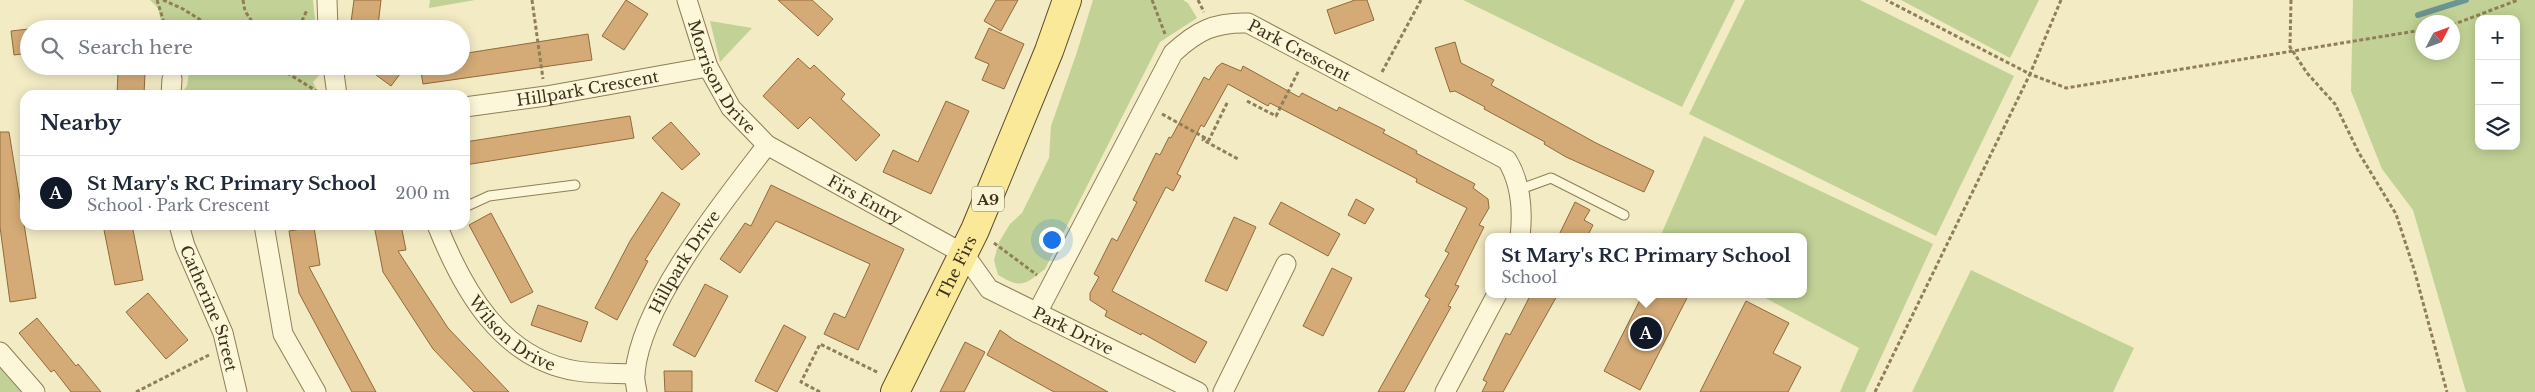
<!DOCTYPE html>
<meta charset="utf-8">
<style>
body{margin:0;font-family:"Libre Baskerville",serif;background:#f2f2f3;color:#1f2937}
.controls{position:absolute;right:15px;top:15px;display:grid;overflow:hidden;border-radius:10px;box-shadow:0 2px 12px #0003}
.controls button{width:45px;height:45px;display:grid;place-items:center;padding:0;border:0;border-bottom:1px solid #e0e1e3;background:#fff;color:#1f2937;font:25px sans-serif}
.compass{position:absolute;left:2415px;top:15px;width:45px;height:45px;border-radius:50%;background:#fff;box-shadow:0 2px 12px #0003;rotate:49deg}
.you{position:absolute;left:1051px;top:239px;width:18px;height:18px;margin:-12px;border:4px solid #fff;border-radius:50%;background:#1a73e8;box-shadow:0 0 0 8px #1a73e833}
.badge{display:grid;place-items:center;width:32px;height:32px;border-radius:50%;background:#111827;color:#fff;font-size:16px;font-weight:700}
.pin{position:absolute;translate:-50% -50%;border:2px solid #fff;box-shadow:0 1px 5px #0006}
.popup{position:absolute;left:1485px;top:233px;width:322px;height:65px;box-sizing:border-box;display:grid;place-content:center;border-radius:10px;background:#fff;filter:drop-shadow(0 1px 4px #0005);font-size:16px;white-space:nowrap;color:#747a83}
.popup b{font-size:19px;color:#1f2937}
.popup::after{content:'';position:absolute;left:50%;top:100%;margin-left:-10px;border:10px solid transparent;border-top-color:#fff}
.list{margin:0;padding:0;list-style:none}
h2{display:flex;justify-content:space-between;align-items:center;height:65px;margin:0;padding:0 20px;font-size:21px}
h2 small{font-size:16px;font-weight:400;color:#747a83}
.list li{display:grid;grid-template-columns:32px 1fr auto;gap:15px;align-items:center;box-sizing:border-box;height:75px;padding:0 20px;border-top:1px solid #e0e1e3}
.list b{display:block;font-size:19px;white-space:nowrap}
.list p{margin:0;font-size:16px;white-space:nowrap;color:#747a83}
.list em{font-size:16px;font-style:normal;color:#747a83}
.icon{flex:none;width:28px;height:28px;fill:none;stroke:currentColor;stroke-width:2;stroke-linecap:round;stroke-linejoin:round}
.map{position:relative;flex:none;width:2535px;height:392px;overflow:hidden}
.search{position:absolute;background:#fff;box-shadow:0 2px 12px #0003;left:20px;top:20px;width:450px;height:55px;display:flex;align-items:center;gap:12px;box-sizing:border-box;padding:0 18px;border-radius:28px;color:#747a83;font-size:19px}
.panel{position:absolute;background:#fff;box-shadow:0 2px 12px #0003;left:20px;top:90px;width:450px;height:140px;border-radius:15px}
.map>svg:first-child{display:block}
</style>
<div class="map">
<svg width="2535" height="392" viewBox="0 0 2535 392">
<rect width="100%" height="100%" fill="#f2ebc4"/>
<g fill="#c2d296" fill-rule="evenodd">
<polygon points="150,0 313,0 316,29 163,29 158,8"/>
<polygon points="430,0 475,0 429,8"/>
<path d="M1093 0H1183L1188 3 1197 18 1160 42 1045 269C1024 285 1022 289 998 275L994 260 999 242 1010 224 1022 213 1049 158 1051 126 1076 55Z"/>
<polygon points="1463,0 1735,0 1682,107"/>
<polygon points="1745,0 1860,0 2014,76 1936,236 1689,114"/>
<polygon points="1901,0 2039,0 2010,58"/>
<path d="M2353 0H2535V392H2466L2413 210 2382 169 2351 91ZM2479 19H2516V146H2479ZM2422 22H2452V52H2422Z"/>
<polygon points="710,21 752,28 720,62"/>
<polygon points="163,66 320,66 321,73 313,82 319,95 180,95 187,86 189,72 163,72"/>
<polygon points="1704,136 1933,244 1865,392 1840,392 1859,348 1758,294 1804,294 1804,237 1660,237"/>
<polygon points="1971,270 2134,348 2113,392 1912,392"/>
<polygon points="0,366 23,392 0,392"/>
</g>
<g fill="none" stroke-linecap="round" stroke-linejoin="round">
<polyline stroke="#6b9591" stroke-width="6" points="2418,15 2466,0"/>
</g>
<g fill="#d4ab76" stroke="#916a3b">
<polygon points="354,0 381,0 378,26 351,22"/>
<polygon points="626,0 648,14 624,50 602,36"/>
<polygon points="778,0 812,0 833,19 818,36"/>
<polygon points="996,0 1018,0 1001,31 984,21"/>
<polygon points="1355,0 1367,0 1374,20 1335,34 1327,10"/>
<polygon points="989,28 1024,44 1004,89 982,80 989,64 975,58"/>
<polygon points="29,29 29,53 14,55 11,31"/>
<polygon points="588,34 592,60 423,84 420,66 461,66 461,54"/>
<polygon points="1455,42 1461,63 1494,80 1491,85 1596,143 1654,171 1644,192 1566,157 1544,144 1545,142 1484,109 1485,107 1455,91 1450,92 1435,48"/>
<polygon points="798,58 810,69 814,65 845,94 841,99 880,135 856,161 810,117 798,129 763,96"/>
<polygon points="1222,63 1241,71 1243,66 1299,97 1302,93 1337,111 1339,107 1385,130 1383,133 1417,151 1416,153 1475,184 1473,188 1488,199 1489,208 1479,225 1484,227 1455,285 1459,286 1448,306 1451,307 1404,392 1378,392 1430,299 1425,296 1449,253 1445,251 1467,208 1416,182 1417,179 1270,103 1268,106 1228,84 1204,127 1201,125 1177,174 1181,176 1173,191 1166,187 1112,291 1207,342 1195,363 1142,333 1141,335 1105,316 1107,311 1090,300 1090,293 1099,277 1094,274 1112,238 1117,241 1137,202 1133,200 1156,153 1160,155 1169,137 1171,138 1204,77 1209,80 1217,67"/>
<polygon points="364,66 406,66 391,86"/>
<polygon points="118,72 145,73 144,95 117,95"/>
<polygon points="946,101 969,111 931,194 883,172 893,150 918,162"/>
<polygon points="630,116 634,138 465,165 465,142"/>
<polygon points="671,122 700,154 682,170 652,138"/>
<polygon points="0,132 9,132 36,298 10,302 0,227"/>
<polygon points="771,185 904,249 858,350 824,334 834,313 845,318 870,264 776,221 740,273 720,259 745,223 751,226"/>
<polygon points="662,192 680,204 645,260 648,261 617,320 595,308 630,241"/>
<polygon points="1356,199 1374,209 1365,224 1348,215"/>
<polygon points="1281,202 1340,234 1328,256 1269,224"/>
<polygon points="1575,202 1590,210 1584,220 1593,225 1587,237 1558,237"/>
<polygon points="491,213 533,292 511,303 469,225"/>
<polygon points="1234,217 1256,227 1227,291 1205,281"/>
<polygon points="103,225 132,225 143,280 115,285"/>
<polygon points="374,225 401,225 406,250 398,251 448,328 509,392 474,392 433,349 383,272"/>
<polygon points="314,227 320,265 309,267 376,392 352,392 299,293 289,231"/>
<polygon points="1332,268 1352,278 1323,336 1303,326"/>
<polygon points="705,284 728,296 695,357 673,345"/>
<polygon points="148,293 188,340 166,359 126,312"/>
<polygon points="1531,294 1558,294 1503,392 1482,392 1487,382 1483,380 1499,347 1506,333 1510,335"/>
<polygon points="1643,294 1689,294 1640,390 1604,371"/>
<polygon points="1746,301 1789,323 1773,353 1801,367 1788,392 1700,392"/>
<polygon points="538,305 588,322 581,342 531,325"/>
<polygon points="37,318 76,366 78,364 101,392 71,392 54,370 51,372 19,333"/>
<polygon points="784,325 806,337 777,392 755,381"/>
<polygon points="1000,330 1014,340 1108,392 1054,392 987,355"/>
<polygon points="965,342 985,352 964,392 940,392"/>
<polygon points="664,371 692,371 692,392 665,392"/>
</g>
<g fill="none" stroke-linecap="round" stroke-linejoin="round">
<g stroke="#8f7e58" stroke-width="11">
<g id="lane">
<polyline points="1518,190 1551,178 1624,215"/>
<polyline points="465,207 489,196 575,185"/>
</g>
</g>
<g stroke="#8f7e58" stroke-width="21">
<g id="street">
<polyline points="327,0 328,29"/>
<path id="s1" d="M687 0 708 67 731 108 767 145 964 254 989 289 1198 392"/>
<polyline points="333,66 337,95"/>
<polyline points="171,95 172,79"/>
<path id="s2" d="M465 107 546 96 708 67"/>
<path id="s3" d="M179 225 185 246 223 333 237 392"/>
<polyline points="264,225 283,334 316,392"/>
<path id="s4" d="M437 225C463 290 501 359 577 371 596 374 616 373 635 374"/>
<path id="s5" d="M1037 313 1173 53C1197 31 1214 22 1248 23L1507 160C1521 183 1523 211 1520 237"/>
<polyline points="0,352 35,392"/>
<path id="s6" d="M637 392C636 386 634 379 635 373 641 303 724 201 767 145"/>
<polyline points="1223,392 1286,264"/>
<polyline points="1445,392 1497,294"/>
</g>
</g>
<g stroke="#5d4a2c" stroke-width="30">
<g id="primary">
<path id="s7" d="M895 392 975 230 1049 51 1067 0"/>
</g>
</g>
<g stroke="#8f7e58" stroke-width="3" stroke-dasharray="4 2.5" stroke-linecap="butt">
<polyline points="157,0 166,29"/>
<polyline points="163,0 183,9 215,29"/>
<polyline points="243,0 245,11 257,29"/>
<polyline points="532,0 543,79"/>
<polyline points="1152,0 1165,34"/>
<polyline points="1198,0 1204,12"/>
<polyline points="2061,0 2030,74 2066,88 2422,30"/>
<polyline points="2291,0 2290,47 2307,73 2335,104 2359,153 2396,214 2414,269 2447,392"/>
<polyline points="2452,25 2518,0"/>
<polyline points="292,29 301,23 307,10"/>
<polyline points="276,66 318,92"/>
<polyline points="1382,72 1421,0"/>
<polyline points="1247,101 1276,116 1299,70"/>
<polyline points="1162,114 1209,140 1228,101"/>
<polyline points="1205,137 1203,140 1238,159"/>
<polyline points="994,243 1037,275"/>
<polyline points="136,392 209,355"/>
<polyline points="820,392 801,382 820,344 879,373"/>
<polyline points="1875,392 2030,74 1886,0"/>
</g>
<use href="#lane" stroke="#fcf7d8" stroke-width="9"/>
<use href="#street" stroke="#fcf7d8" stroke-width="19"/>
<use href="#primary" stroke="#f9e998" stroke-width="28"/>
</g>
<g text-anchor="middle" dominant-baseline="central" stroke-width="4" stroke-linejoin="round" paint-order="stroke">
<rect fill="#f9f4d4" stroke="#766c54" stroke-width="1" x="972" y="186.5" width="32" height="25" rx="4"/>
<g font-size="15" font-weight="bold" fill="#3e321d">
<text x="988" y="199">A9</text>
</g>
<g font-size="16" fill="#3e321d" stroke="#f9f4d4">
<text stroke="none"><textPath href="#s5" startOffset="435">Park Crescent</textPath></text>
<text stroke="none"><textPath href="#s1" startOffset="85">Morrison Drive</textPath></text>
<text stroke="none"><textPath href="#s2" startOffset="124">Hillpark Crescent</textPath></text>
<text stroke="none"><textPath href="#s1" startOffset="281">Firs Entry</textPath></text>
<text stroke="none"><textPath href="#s6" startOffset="142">Hillpark Drive</textPath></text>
<text stroke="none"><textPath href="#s7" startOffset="139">The Firs</textPath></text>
<text stroke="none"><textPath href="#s3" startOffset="89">Catherine Street</textPath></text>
<text stroke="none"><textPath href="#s4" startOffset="135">Wilson Drive</textPath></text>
<text stroke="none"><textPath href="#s1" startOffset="531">Park Drive</textPath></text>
</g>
</g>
</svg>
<div class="controls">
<button>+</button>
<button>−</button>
<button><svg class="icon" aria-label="layers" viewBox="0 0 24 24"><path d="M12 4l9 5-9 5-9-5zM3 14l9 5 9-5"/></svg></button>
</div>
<svg class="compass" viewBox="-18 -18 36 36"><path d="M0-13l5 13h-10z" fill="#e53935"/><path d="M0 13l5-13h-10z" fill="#747a83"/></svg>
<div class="you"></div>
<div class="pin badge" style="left:1646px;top:333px">A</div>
<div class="popup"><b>St Mary's RC Primary School</b>School</div>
<div class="search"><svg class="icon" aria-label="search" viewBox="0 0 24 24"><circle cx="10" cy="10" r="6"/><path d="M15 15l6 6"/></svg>Search here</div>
<section class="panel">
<h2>Nearby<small></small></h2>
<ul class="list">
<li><span class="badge">A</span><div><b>St Mary's RC Primary School</b><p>School · Park Crescent</p></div><em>200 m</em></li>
</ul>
</section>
</div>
